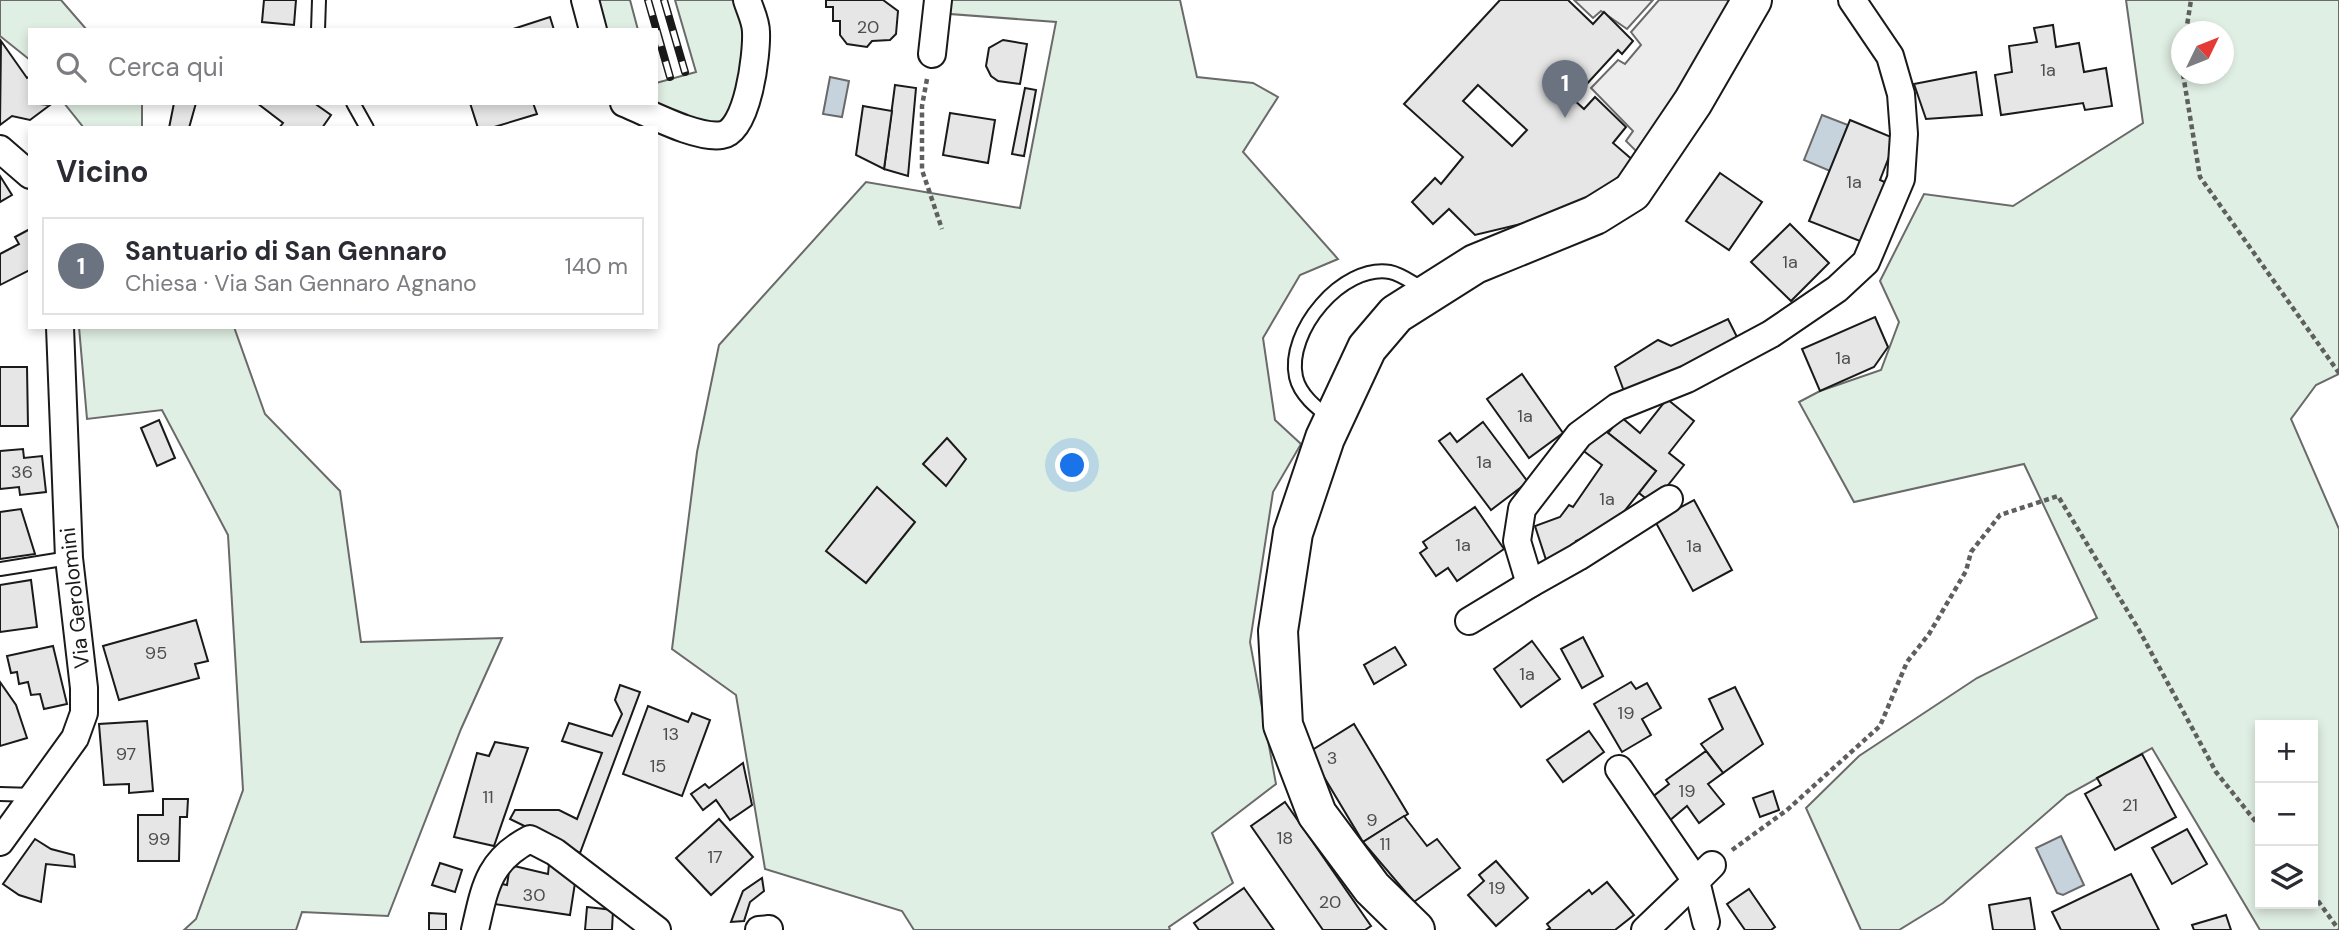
<!DOCTYPE html>
<html lang="it">
<meta charset="utf-8">
<style>
body{margin:0;font-family:"DM Sans",sans-serif;background:#f2f2f3;color:#2b2b33}
.controls{position:absolute;right:21px;bottom:21px;display:grid;overflow:hidden;border-radius:0px;box-shadow:0 4px 10px #0003}
.controls button{width:63px;height:63px;display:grid;place-items:center;padding:0;border:0;border-bottom:2px solid #e1e1e2;background:#fff;color:#2b2b33;font:35px sans-serif}
.compass{position:absolute;left:2171px;top:21px;width:63px;height:63px;border-radius:50%;background:#fff;box-shadow:0 4px 10px #0003;rotate:47deg}
.you{position:absolute;left:1073px;top:466px;width:24px;height:24px;margin:-18px;border:5px solid #fff;border-radius:50%;background:#1a73e8;box-shadow:0 0 0 10px #1a73e833}
.badge{display:grid;place-items:center;width:46px;height:46px;border-radius:50%;background:#0b8043;color:#fff;font-size:23px;font-weight:700}
.pin{position:absolute;translate:-50% -58px;filter:drop-shadow(0 2px 4px #0008)}
.pin::after{content:'';position:absolute;top:37px;width:24px;height:21px;background:inherit;clip-path:polygon(0 0,100% 0,50% 100%)}
.list{margin:0;padding:0;list-style:none}
h2{display:flex;justify-content:space-between;align-items:center;height:91px;margin:0;padding:0 28px;font-size:30px}
h2 small{font-size:23px;font-weight:400;color:#7c7c81}
.list li{display:grid;grid-template-columns:46px 1fr auto;gap:21px;align-items:center;box-sizing:border-box;height:98px;margin:0 14px 14px;padding:0 14px;border:2px solid #e1e1e2;border-radius:0px}
.list b{display:block;font-size:26px;white-space:nowrap}
.list p{margin:0;font-size:23px;white-space:nowrap;color:#7c7c81}
.list em{font-size:23px;font-style:normal;color:#7c7c81}
.icon{flex:none;width:38px;height:38px;fill:none;stroke:currentColor;stroke-width:2;stroke-linecap:round;stroke-linejoin:round}
.map{position:relative;flex:none;width:2339px;height:930px;overflow:hidden}
.search{position:absolute;background:#fff;box-shadow:0 4px 10px #0003;left:28px;top:28px;width:630px;height:77px;display:flex;align-items:center;gap:18px;box-sizing:border-box;padding:0 24px;border-radius:0px;color:#7c7c81;font-size:26px}
.panel{position:absolute;background:#fff;box-shadow:0 4px 10px #0003;left:28px;top:126px;width:630px;height:203px;border-radius:0px}
.map>svg:first-child{display:block}
</style>
<div class="map">
<svg width="2339" height="930" viewBox="0 0 2339 930">
<rect width="100%" height="100%" fill="#fff"/>
<g fill="#e0efe3" stroke="#6a6a6a" stroke-width="2" fill-rule="evenodd">
<polygon points="0,0 61,0 87,30 30,30 30,60 0,36"/>
<polygon points="596,0 630,0 638,30 601,30"/>
<polygon points="675,0 739,0 748,34 738,103 727,121 705,124 656,103 656,83 696,72"/>
<polygon points="939,0 1180,0 1197,77 1253,83 1278,97 1243,152 1338,259 1300,275 1263,338 1275,420 1301,444 1273,492 1250,642 1276,784 1212,833 1233,883 1169,927 1170,930 914,930 902,911 765,869 736,695 672,649 697,452 719,345 866,182 1020,208 1056,22 937,13"/>
<path d="M2126 0H2339V374L2316 385 2291 419 2339 529V930H2260L2152 748 2067 795 1943 903 1899 930H1861L1806 808 1859 756 1977 678 2097 618 2024 464 1854 502 1799 402 1820 391 1881 370 1899 322 1880 281 1924 194 2013 206 2143 123ZM2182 32H2224V74H2182ZM2260 725H2313V904H2260Z"/>
<polygon points="64,103 142,103 142,128 84,128"/>
<polygon points="79,327 234,327 265,414 340,491 361,642 502,638 461,729 388,916 302,912 296,930 184,930 196,919 243,790 228,535 162,410 87,419"/>
</g>
<g fill="#ededed" stroke="#6a6a6a" stroke-width="2">
<polygon points="1574,0 1653,0 1627,29 1601,11 1593,18"/>
<polygon points="1659,0 1733,0 1638,153 1626,141 1633,131 1591,88 1618,60 1625,64 1641,45 1631,32"/>
</g>
<g fill="#c6d2dc" stroke="#6a6a6a" stroke-width="2">
<polygon points="830,77 849,81 842,117 823,114"/>
<polygon points="1822,115 1848,125 1830,171 1804,160"/>
<polygon points="2061,836 2084,885 2063,895 2057,893 2036,848"/>
</g>
<g fill="#e6e6e6" stroke="#1a1a1a" stroke-width="2" fill-rule="evenodd">
<polygon points="264,0 296,0 294,25 262,22"/>
<polygon points="826,0 883,0 898,11 896,34 890,40 872,41 867,47 847,44 840,35 840,21 833,21 833,7 826,7"/>
<path d="M1500 0H1568L1593 24 1604 12 1633 41 1622 54 1618 50 1573 99 1584 109 1595 97 1626 127 1613 143 1635 162 1599 194 1533 221 1475 235 1449 209 1433 224 1412 202 1435 178 1441 184 1463 157 1404 104ZM1478 85 1527 130 1512 146 1463 101Z"/>
<polygon points="550,17 554,30 510,30"/>
<polygon points="2053,25 2056,47 2079,43 2084,72 2106,68 2112,106 2085,110 2083,103 2001,115 1995,75 2012,72 2009,46 2037,42 2034,28"/>
<polygon points="1003,40 1027,44 1020,84 998,81 991,76 986,66 989,48"/>
<polygon points="1,41 27,78 30,76 30,103 50,105 30,120 12,116 0,125"/>
<polygon points="1976,72 1982,115 1926,119 1914,84"/>
<polygon points="895,85 916,88 908,176 884,169"/>
<polygon points="1025,88 1036,90 1024,156 1012,154"/>
<polygon points="174,103 196,103 189,128 169,128"/>
<polygon points="257,103 314,103 331,115 322,128 279,128 283,123"/>
<polygon points="470,103 533,103 537,114 491,128 478,128"/>
<polygon points="863,106 892,111 884,169 856,155"/>
<polygon points="950,113 995,120 988,163 943,155"/>
<polygon points="1850,120 1896,139 1880,180 1889,184 1865,243 1809,221"/>
<polygon points="1720,173 1762,202 1729,250 1686,221"/>
<polygon points="0,176 12,195 0,202"/>
<polygon points="1790,224 1829,263 1791,301 1751,262"/>
<polygon points="30,229 30,270 0,285 0,254 19,244 15,237"/>
<polygon points="1875,317 1888,347 1874,367 1820,391 1802,349"/>
<polygon points="1728,319 1740,343 1625,394 1615,367 1658,340 1671,346"/>
<polygon points="0,367 27,367 28,426 0,426"/>
<polygon points="1522,374 1563,433 1529,458 1487,399"/>
<polygon points="1667,399 1694,421 1669,453 1684,465 1653,504 1639,493 1656,471 1608,433 1621,417 1640,433"/>
<polygon points="159,420 175,458 157,466 141,428"/>
<polygon points="1483,422 1528,482 1491,510 1439,441 1450,433 1457,442"/>
<polygon points="1603,429 1656,471 1623,513 1601,530 1576,541 1578,548 1548,566 1535,526 1560,517 1569,505 1573,507 1602,465 1581,449"/>
<polygon points="947,438 966,459 946,486 923,464"/>
<polygon points="23,449 24,458 42,456 46,492 20,495 19,487 0,489 0,451"/>
<polygon points="877,487 915,522 866,583 826,551"/>
<polygon points="1694,500 1732,570 1693,591 1655,521"/>
<polygon points="1475,507 1504,549 1457,581 1448,568 1436,576 1420,553 1427,548 1423,542"/>
<polygon points="21,509 35,554 0,559 0,512"/>
<polygon points="31,580 37,627 0,632 0,585"/>
<polygon points="196,620 208,661 195,664 199,678 119,700 103,646"/>
<polygon points="1583,637 1603,676 1582,688 1561,649"/>
<polygon points="1532,641 1560,679 1521,707 1494,669"/>
<polygon points="53,646 67,704 44,709 40,694 31,695 28,682 19,684 17,672 11,673 7,656"/>
<polygon points="1395,647 1406,665 1374,684 1364,665"/>
<polygon points="0,682 16,705 27,738 0,746"/>
<polygon points="1631,682 1636,689 1647,683 1661,708 1642,719 1651,735 1622,752 1594,704"/>
<polygon points="620,685 640,692 580,853 510,819 515,810 559,810 577,819 602,753 562,741 569,723 612,736 622,714 615,700"/>
<polygon points="1735,687 1763,744 1723,773 1701,744 1723,729 1709,699"/>
<polygon points="648,706 688,722 692,713 710,720 682,796 623,774"/>
<polygon points="147,721 153,791 129,793 129,784 104,785 99,724"/>
<polygon points="1354,724 1408,814 1363,842 1309,752"/>
<polygon points="1589,731 1604,752 1563,782 1547,760"/>
<polygon points="495,742 528,748 494,846 454,837 477,753 489,756"/>
<polygon points="1706,751 1723,773 1708,784 1724,804 1699,823 1687,806 1669,821 1651,798 1669,784 1666,780"/>
<polygon points="2142,754 2176,817 2115,850 2085,794 2101,785 2097,778"/>
<polygon points="743,763 752,805 730,820 716,800 703,810 691,794 705,784 709,788"/>
<polygon points="1773,791 1779,810 1760,817 1753,798"/>
<polygon points="163,799 188,799 187,817 180,817 179,861 138,861 138,815 163,815"/>
<polygon points="1285,802 1371,926 1365,930 1323,930 1251,826"/>
<polygon points="1404,816 1427,846 1437,839 1460,868 1414,902 1363,842"/>
<polygon points="719,819 753,857 711,895 676,858"/>
<polygon points="2187,829 2207,864 2172,884 2152,848"/>
<polygon points="35,839 51,849 74,855 75,867 46,864 41,902 19,895 3,884"/>
<polygon points="1496,861 1528,898 1496,926 1468,895 1484,881 1479,875"/>
<polygon points="440,863 462,870 455,892 432,885"/>
<polygon points="549,864 575,883 570,915 494,904 497,883 507,885 510,865 548,874"/>
<polygon points="2131,874 2159,930 2061,930 2052,912"/>
<polygon points="762,878 764,891 750,902 744,921 731,922 743,891"/>
<polygon points="1607,882 1634,915 1615,930 1547,930 1550,928 1547,924 1589,890 1592,894"/>
<polygon points="1244,888 1274,930 1199,930 1194,923"/>
<polygon points="1749,889 1775,927 1771,930 1745,930 1727,904"/>
<polygon points="2030,898 2035,930 1993,930 1989,905"/>
<polygon points="587,907 613,910 612,930 585,930"/>
<polygon points="429,913 446,914 446,930 429,930"/>
<polygon points="2226,915 2231,930 2194,930 2192,925"/>
</g>
<g fill="none" stroke-linecap="round" stroke-linejoin="round">
<g stroke="#1a1a1a" stroke-width="16">
<g id="lane">
<polyline points="318,30 319,0"/>
<polyline points="353,103 367,128"/>
<path d="M1330 418C1317 408 1300 395 1296 377 1286 332 1342 264 1390 272 1401 274 1414 284 1424 289"/>
<polyline points="0,569 69,558"/>
<polyline points="0,794 34,795"/>
</g>
</g>
<g stroke="#1a1a1a" stroke-width="30">
<g id="street">
<polyline points="585,0 593,30"/>
<polyline points="932,54 938,0"/>
<path d="M624 103C649 113 696 139 722 135 748 131 757 54 756 32 756 21 750 10 747 0"/>
<polyline points="0,149 30,175"/>
<polyline points="1669,499 1578,557 1530,584 1517,541 1522,509 1579,435 1617,407 1687,379 1771,334 1837,289 1866,262 1901,179 1904,134 1901,94 1890,56 1852,0"/>
<polyline points="1469,621 1530,584"/>
<polyline points="1619,769 1696,881 1645,930"/>
<polyline points="0,842 75,738 84,713 84,688 69,558 60,327"/>
<polyline points="1706,922 1696,881 1712,865"/>
<path d="M475 930C485 887 488 861 530 839L555 852 657 930"/>
<polyline points="759,930 769,929"/>
</g>
</g>
<g stroke="#1a1a1a" stroke-width="42">
<polyline id="primary" points="1415,930 1372,888 1317,814 1283,725 1278,631 1293,533 1325,438 1367,348 1396,314 1475,264 1595,215 1632,192 1693,102 1752,0"/>
</g>
<g stroke="#5f5f5f" stroke-width="4.5" stroke-dasharray="5 3.5" stroke-linecap="butt">
<polyline points="2186,32 2191,0"/>
<polyline points="2182,60 2182,65"/>
<polyline points="2183,74 2200,177 2339,373"/>
<polyline points="927,79 922,106 922,170 942,229"/>
<polyline points="1732,850 1787,810 1880,726 1907,662 1929,634 1966,571 1971,552 2000,515 2058,496 2139,630 2216,772 2260,827"/>
<polyline points="2313,894 2339,930"/>
</g>
<use href="#lane" stroke="#fff" stroke-width="12"/>
<use href="#street" stroke="#fff" stroke-width="26"/>
<use href="#primary" stroke="#fff" stroke-width="38"/>
<g stroke="#1a1a1a" stroke-width="8">
<g id="rail">
<polyline points="648,0 670,77"/>
<polyline points="664,0 685,72"/>
</g>
</g>
<use href="#rail" stroke="#fff" stroke-width="5" stroke-dasharray="16" stroke-linecap="butt"/>
</g>
<g text-anchor="middle" dominant-baseline="central" stroke-width="5" stroke-linejoin="round" paint-order="stroke">
<g font-size="18" fill="#4d4d4d">
<text x="868" y="27">20</text>
<text x="2048" y="70">1a</text>
<text x="1854" y="182">1a</text>
<text x="1790" y="262">1a</text>
<text x="1843" y="358">1a</text>
<text x="1525" y="416">1a</text>
<text x="1484" y="462">1a</text>
<text x="22" y="472">36</text>
<text x="1607" y="499">1a</text>
<text x="1463" y="545">1a</text>
<text x="1694" y="546">1a</text>
<text x="156" y="653">95</text>
<text x="1527" y="674">1a</text>
<text x="1626" y="713">19</text>
<text x="671" y="734">13</text>
<text x="126" y="754">97</text>
<text x="1332" y="758">3</text>
<text x="658" y="766">15</text>
<text x="1687" y="791">19</text>
<text x="488" y="797">11</text>
<text x="2130" y="805">21</text>
<text x="1372" y="820">9</text>
<text x="1285" y="838">18</text>
<text x="159" y="839">99</text>
<text x="1385" y="844">11</text>
<text x="715" y="857">17</text>
<text x="1497" y="888">19</text>
<text x="534" y="895">30</text>
<text x="1330" y="902">20</text>
</g>
<g font-size="21" fill="#1a1a1a" stroke="#fff">
<text transform="translate(75 598) rotate(-96)">Via Gerolomini</text>
</g>
</g>
</svg>
<div class="controls">
<button>+</button>
<button>−</button>
<button><svg class="icon" aria-label="layers" viewBox="0 0 24 24"><path d="M12 4l9 5-9 5-9-5zM3 14l9 5 9-5"/></svg></button>
</div>
<svg class="compass" viewBox="-18 -18 36 36"><path d="M0-13l5 13h-10z" fill="#e53935"/><path d="M0 13l5-13h-10z" fill="#7c7c81"/></svg>
<div class="you"></div>
<div class="pin badge" style="left:1565px;top:118px;background:#6b7280">1</div>
<div class="search"><svg class="icon" aria-label="search" viewBox="0 0 24 24"><circle cx="10" cy="10" r="6"/><path d="M15 15l6 6"/></svg>Cerca qui</div>
<section class="panel">
<h2>Vicino<small></small></h2>
<ul class="list">
<li><span class="badge" style="background:#6b7280">1</span><div><b>Santuario di San Gennaro</b><p>Chiesa · Via San Gennaro Agnano</p></div><em>140 m</em></li>
</ul>
</section>
</div>
